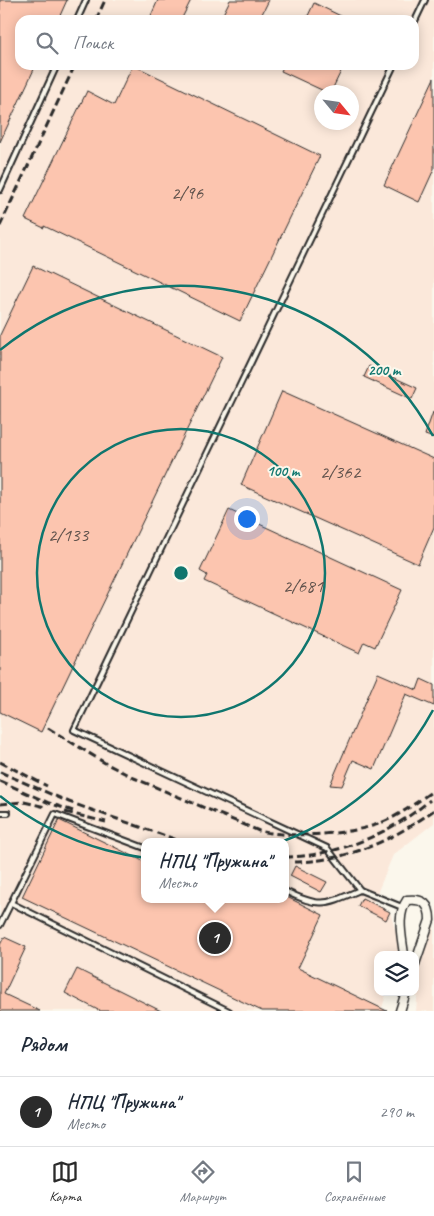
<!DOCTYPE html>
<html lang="ru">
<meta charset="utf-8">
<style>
body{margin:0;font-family:Caveat,sans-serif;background:#f6f6f7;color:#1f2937}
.controls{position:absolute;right:15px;bottom:15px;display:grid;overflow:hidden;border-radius:10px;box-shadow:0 2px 12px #0003}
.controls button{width:45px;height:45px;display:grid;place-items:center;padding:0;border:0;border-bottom:1px solid #e0e1e3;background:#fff;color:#1f2937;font:25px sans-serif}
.compass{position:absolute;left:314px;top:85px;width:45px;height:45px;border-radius:50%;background:#fff;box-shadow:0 2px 12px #0003;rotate:119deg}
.you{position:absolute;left:246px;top:518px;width:18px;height:18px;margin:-12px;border:4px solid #fff;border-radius:50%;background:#1a73e8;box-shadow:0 0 0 8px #1a73e833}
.badge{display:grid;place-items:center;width:32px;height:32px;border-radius:50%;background:#2b2b2b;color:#fff;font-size:16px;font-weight:700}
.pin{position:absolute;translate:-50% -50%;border:2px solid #fff;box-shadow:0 1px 5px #0006}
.popup{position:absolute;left:141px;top:838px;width:148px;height:65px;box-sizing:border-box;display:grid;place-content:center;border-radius:10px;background:#fff;filter:drop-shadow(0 1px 4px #0005);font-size:16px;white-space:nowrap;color:#747a83}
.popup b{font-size:19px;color:#1f2937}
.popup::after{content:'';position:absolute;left:50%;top:100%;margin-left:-10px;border:10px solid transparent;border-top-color:#fff}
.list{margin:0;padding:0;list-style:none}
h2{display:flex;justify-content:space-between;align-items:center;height:65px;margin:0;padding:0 20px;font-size:21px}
h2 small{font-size:16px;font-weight:400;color:#747a83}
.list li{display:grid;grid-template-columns:32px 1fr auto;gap:15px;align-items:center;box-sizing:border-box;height:70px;padding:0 20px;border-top:1px solid #e0e1e3}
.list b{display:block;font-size:19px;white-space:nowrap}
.list p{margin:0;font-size:16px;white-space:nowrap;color:#747a83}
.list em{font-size:16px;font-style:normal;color:#747a83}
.icon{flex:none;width:28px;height:28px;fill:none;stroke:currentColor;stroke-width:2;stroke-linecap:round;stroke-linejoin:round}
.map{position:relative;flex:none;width:434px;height:1011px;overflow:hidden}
.search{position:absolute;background:#fff;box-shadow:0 2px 12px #0003;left:15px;right:15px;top:15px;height:55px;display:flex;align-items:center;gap:12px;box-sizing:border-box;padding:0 18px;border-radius:15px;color:#747a83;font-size:19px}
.sheet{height:135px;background:#fff}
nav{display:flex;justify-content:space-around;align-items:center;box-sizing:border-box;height:70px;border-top:1px solid #e0e1e3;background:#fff;font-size:14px;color:#747a83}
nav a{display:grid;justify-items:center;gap:2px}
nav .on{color:#2b2b2b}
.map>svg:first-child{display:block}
</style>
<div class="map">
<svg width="434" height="1011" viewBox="0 0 434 1011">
<rect width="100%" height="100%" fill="#fbf7ec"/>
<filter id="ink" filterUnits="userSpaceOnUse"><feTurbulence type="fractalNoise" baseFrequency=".02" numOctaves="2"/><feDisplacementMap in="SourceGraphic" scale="10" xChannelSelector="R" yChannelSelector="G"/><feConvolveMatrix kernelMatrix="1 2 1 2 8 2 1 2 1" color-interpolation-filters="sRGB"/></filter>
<g filter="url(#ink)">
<g fill="#fbe8da" fill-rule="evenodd">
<path d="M0 0H434V823L393 855 373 903 390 912 399 943 397 955H378V992H387L381 1011H0ZM20 20H414V65H20ZM322 92H352V122H322ZM145 842H285V899H145Z"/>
<polygon points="434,921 434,1011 416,1011 421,955"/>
</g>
<g fill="#fcc5af" stroke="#2b2b2b">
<polygon points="0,0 67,0 58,20 20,20 20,65 36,65 0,142"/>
<polygon points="158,0 191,0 181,20 149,20"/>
<polygon points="230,0 269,0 259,20 220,20"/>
<polygon points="314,3 349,20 306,20"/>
<polygon points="133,65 320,156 240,321 44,226 44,228 25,219 87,91 114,105"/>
<polygon points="284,65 344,65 331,92 326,92 281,71"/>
<polygon points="434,78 434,169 419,202 384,185"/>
<polygon points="33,266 222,357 41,732 0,712 0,335"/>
<polygon points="369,366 417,388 412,399 364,377"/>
<polygon points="282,391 434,459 434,527 418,564 241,485"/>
<polygon points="433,412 434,413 434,438 425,435"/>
<polygon points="229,510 402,590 375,647 364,642 359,653 204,581 207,575 200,571"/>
<polygon points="378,673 417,690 421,679 434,685 434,706 406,694 374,769 353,760 342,786 330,785"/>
<polygon points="59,820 145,862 145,899 224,899 230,902 232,899 285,899 285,896 323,915 298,968 387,1011 262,1011 22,897"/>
<polygon points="295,866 327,882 321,892 290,876"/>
<polygon points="362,898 390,912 386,920 358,906"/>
<polygon points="4,937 26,947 4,994 40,1011 0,1011 0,945"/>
<polygon points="77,969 161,1011 100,1011 65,993"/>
</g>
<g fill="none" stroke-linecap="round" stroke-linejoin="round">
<g stroke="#2b2b2b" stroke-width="8">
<g id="lane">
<polyline points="77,20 86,0"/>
<polyline points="414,23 425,0"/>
<polyline points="394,65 74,730 327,848 360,890 402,907"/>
<polyline points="0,190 57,65"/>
<polyline points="0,813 8,813"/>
<polyline points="145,848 55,814 11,903 229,1011"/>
<path d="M285 891C320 908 325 905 360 890"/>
<polyline points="0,925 11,903"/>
</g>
</g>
<g stroke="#2b2b2b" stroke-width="11">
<g id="street">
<path d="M404 955C402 937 396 916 407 900 423 898 430 904 430 920L415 964"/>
<polyline points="400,1011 406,992"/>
</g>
</g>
<use href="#lane" stroke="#fbf7ec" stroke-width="4"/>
<use href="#street" stroke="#fbf7ec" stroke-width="8"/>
<g stroke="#2b2b2b" stroke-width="3" stroke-dasharray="8 4" stroke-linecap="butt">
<polyline points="96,20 105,0"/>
<polyline points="0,226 75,65"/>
<path d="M48 728 105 763 134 778 259 831C292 838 347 835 378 824 398 817 417 802 434 790"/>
<polyline points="0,762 47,786"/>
<polyline points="0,772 69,802 183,842"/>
<polyline points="0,781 49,803 73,811"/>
<polyline points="0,804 24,802 46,807"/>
<polyline points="65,812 106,822"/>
<path d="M285 857C338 856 390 834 430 800"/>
<path d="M294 862C347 861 392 841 434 810"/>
</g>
</g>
</g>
<g fill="none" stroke="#0f766e" stroke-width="2.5">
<circle cx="181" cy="573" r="144"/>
<path d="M433 710A287 287 0 0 1 0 796M0 350A287 287 0 0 1 433 436"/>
</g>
<g text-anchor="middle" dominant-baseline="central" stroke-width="4" stroke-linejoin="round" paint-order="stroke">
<g font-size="19" fill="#5f524c">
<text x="187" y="193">2/96</text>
<text x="340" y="472">2/362</text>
<text x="68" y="535">2/133</text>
<text x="303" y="586">2/681</text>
</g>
</g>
<circle cx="181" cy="573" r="8" fill="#0f766e" stroke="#fbf7ec" stroke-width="2.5"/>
<g font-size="15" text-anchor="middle" font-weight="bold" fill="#0f766e" stroke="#fbf7ec" stroke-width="4" stroke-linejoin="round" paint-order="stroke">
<text x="384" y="375">200 m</text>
<text x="283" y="476">100 m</text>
</g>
</svg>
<div class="controls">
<button><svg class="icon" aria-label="layers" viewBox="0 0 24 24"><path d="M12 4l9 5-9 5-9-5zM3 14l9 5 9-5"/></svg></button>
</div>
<svg class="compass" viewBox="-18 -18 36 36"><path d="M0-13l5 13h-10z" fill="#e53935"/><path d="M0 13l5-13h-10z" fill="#747a83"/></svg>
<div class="you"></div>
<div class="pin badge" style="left:215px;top:938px">1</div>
<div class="popup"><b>НПЦ &quot;Пружина&quot;</b>Место</div>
<div class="search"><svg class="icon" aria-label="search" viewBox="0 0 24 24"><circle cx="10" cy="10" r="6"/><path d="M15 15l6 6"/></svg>Поиск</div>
</div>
<section class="sheet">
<h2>Рядом<small></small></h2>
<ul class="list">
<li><span class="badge">1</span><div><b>НПЦ &quot;Пружина&quot;</b><p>Место</p></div><em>290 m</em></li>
</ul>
</section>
<nav>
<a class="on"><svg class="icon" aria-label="map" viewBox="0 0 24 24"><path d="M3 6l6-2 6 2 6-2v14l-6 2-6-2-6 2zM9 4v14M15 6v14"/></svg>Карта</a>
<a><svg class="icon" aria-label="directions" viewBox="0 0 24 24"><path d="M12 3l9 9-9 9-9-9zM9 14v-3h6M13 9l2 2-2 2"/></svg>Маршрут</a>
<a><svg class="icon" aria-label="saved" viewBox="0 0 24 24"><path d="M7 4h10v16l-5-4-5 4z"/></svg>Сохранённые</a>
</nav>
